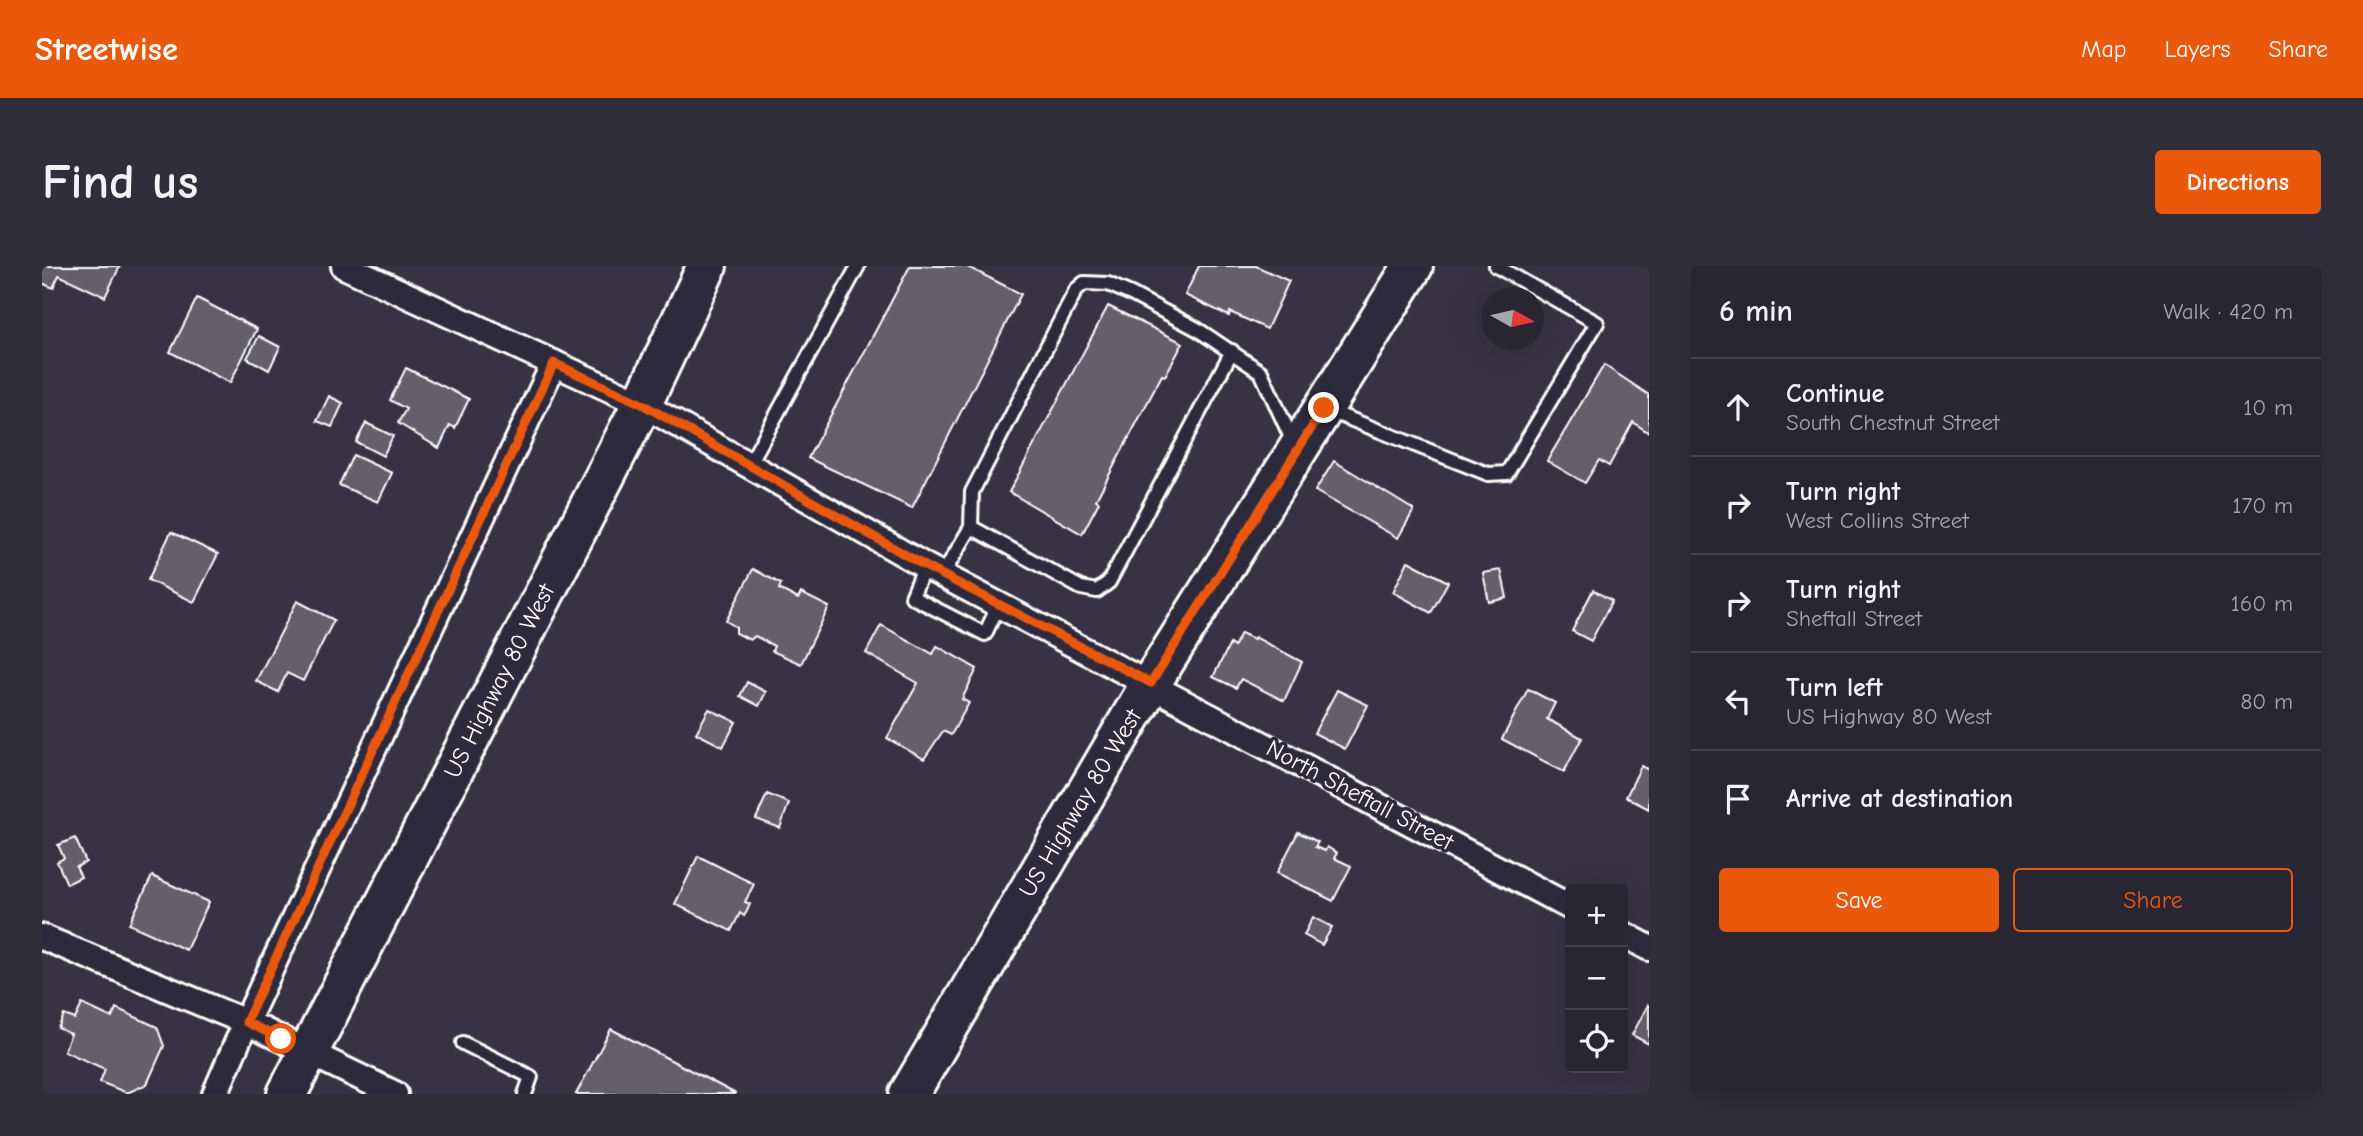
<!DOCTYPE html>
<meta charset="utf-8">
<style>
body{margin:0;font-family:"Comic Neue",sans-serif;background:#312e3c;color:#f1f3f6}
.controls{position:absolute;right:21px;bottom:21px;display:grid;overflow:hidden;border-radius:7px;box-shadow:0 7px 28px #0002}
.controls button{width:63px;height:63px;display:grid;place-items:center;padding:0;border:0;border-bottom:2px solid #45434f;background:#292634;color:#f1f3f6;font:35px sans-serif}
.compass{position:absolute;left:1439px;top:21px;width:63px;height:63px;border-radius:50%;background:#292634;box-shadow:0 7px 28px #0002;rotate:98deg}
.stop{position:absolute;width:21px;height:21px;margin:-16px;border:5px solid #ea580c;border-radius:50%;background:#fff}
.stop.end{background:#ea580c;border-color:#fff;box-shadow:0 2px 7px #0008}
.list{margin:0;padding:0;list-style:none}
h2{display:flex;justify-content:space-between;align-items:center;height:91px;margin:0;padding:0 28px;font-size:30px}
h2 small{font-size:23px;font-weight:400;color:#a5a5ac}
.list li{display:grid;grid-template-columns:46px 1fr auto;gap:21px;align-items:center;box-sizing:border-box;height:98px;padding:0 28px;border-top:2px solid #45434f}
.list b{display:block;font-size:26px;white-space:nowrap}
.list p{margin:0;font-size:23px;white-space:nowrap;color:#a5a5ac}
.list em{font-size:23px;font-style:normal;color:#a5a5ac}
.actions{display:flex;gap:14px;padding:21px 28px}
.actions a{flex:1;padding:16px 0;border:2px solid #ea580c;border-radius:7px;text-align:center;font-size:24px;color:#ea580c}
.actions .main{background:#ea580c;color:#fff}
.icon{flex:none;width:38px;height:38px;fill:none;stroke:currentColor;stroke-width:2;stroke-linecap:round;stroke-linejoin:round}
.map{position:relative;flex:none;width:1607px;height:828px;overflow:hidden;border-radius:7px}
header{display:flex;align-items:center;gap:42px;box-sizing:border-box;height:98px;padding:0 35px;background:#ea580c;color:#fff}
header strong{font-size:33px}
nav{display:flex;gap:38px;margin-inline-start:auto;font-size:24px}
.intro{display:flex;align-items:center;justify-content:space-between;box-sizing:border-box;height:168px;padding:0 42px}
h1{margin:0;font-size:49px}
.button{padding:18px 32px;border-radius:7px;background:#ea580c;color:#fff;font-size:24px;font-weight:700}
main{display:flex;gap:42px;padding:0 42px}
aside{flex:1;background:#292634;border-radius:7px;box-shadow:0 7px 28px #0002}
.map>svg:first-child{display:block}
</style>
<header>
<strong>Streetwise</strong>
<nav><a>Map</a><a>Layers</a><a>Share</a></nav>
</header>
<div class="intro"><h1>Find us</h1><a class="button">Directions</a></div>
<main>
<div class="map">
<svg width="1607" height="828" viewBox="0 0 1607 828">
<rect width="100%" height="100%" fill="#373345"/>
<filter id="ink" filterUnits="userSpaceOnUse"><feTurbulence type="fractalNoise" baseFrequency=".0143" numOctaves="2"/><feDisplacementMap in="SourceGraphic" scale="14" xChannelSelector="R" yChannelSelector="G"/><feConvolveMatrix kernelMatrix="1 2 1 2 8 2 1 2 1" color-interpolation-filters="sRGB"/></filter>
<g filter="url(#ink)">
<g fill="#635f6d" stroke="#fff" stroke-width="2">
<polygon points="0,0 78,0 63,31 17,9 11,22 0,17"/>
<polygon points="868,0 924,0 979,28 870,242 766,192"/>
<polygon points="1157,0 1214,0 1247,15 1225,63 1188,46 1187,50 1143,29"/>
<polygon points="155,32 215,63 188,117 128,86"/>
<polygon points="1066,40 1141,77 1123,110 1120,109 1054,234 1057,236 1040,268 967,226"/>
<polygon points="217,70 238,81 227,104 205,92"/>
<polygon points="1562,99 1607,129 1607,167 1591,156 1567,200 1557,194 1543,217 1505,195"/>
<polygon points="364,102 427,133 413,162 408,159 397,182 356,157 364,143 348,134"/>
<polygon points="287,130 301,137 290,161 275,155"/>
<polygon points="324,157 351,170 341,190 314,176"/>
<polygon points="311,189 350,207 336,236 297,219"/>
<polygon points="1292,195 1372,244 1356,272 1273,225"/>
<polygon points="129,266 176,288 152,336 106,314"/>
<polygon points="1366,295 1406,316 1389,347 1351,326"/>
<polygon points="711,303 739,318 737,323 756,333 759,327 787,341 759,398 730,385 732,380 713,370 708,374 694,367 694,361 684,355"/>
<polygon points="1459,304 1465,332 1447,336 1441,307"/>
<polygon points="1551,324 1570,335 1549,375 1530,365"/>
<polygon points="255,335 292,354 261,415 245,407 236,426 214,415"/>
<polygon points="839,359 891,388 895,380 935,403 920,433 927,437 909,469 901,465 882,493 845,472 876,417 824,387"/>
<polygon points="1199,367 1212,373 1213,371 1260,396 1242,435 1199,413 1194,422 1171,411 1188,378 1192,381"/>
<polygon points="705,416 724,426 717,440 698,430"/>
<polygon points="1486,423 1513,437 1505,453 1540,472 1522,506 1460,473"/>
<polygon points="1295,424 1326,439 1303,483 1272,467"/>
<polygon points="667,443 694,456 681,481 654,467"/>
<polygon points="1599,500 1607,504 1607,543 1584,531"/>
<polygon points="725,528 747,537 738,562 714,553"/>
<polygon points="1256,566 1276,576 1273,581 1283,585 1285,581 1295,587 1292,592 1309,600 1291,635 1235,607"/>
<polygon points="33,572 44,596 34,601 39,611 25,618 15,596 22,592 16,579"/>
<polygon points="656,590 712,618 703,636 708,638 705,645 702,650 698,647 689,665 633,638"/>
<polygon points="110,610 167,636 144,684 87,658"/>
<polygon points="1271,651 1290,661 1280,679 1262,669"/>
<polygon points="40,738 70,752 74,742 115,761 122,780 105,818 85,827 58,816 63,803 22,785 29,768 16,762 22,749 33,753"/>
<polygon points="1606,739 1607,740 1607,778 1590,769"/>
<polygon points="569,763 694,828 534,828"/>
</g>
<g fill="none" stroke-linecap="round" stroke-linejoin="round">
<g stroke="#fff" stroke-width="18">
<g id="lane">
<polyline points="1285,144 1446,208 1465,207 1555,57 1454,0"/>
<polyline points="707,199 816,0"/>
<polyline points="929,261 1039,322 1055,325 1067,316 1190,85"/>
<polyline points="883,300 870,331 943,368 957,338"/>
<polyline points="901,308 929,261 930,226 1034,24 1042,17 1066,18 1089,28 1155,63 1219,106 1252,178"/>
<polyline points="421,777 489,811 483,828"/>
</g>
</g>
<g stroke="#fff" stroke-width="30">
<g id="street">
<polyline points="302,0 600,138 883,300 1528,641"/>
<polyline points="1581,668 1607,682"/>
<polyline points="0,671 204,756 353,828"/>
<polyline points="173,828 204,756 512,97"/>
</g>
</g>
<g stroke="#fff" stroke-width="44">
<g id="primary">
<polyline points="245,828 600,138 665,0"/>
<polyline points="867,828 1109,417 1371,0"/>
</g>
</g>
<use href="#lane" stroke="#2f2a3d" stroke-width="12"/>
<use href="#street" stroke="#2f2a3d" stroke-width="24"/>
<use href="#primary" stroke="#2f2a3d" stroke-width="38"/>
</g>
</g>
<g fill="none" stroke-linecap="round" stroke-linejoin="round" filter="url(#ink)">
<polyline stroke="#ea580c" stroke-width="9" points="239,773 204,756 512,97 600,138 883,300 1109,417 1282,142"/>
</g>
<g text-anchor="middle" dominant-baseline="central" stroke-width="7" stroke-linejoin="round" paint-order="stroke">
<g font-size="24" fill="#fff" stroke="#2f2a3d">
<text transform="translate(457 415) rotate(-63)">US Highway 80 West</text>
<text transform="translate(1318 529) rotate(28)">North Sheftall Street</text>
<text transform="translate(1038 537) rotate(-59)">US Highway 80 West</text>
</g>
</g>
</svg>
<div class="controls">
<button>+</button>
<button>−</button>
<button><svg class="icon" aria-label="locate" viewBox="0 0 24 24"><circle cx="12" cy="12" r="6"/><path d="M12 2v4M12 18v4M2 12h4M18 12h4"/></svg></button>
</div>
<svg class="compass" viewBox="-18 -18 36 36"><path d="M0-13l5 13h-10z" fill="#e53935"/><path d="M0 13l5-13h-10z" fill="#a5a5ac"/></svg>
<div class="stop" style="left:239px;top:773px"></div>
<div class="stop end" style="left:1282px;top:142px"></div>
</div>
<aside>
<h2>6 min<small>Walk · 420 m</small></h2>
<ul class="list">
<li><svg class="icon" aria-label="ahead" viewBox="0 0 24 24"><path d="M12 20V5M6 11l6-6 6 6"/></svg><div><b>Continue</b><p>South Chestnut Street</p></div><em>10 m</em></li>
<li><svg class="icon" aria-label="right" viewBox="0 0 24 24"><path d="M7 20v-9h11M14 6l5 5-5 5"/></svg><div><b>Turn right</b><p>West Collins Street</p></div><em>170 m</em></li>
<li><svg class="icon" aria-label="right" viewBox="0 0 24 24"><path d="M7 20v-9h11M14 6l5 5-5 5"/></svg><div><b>Turn right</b><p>Sheftall Street</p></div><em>160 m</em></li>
<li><svg class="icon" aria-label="left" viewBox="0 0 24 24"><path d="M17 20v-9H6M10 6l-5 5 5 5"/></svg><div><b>Turn left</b><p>US Highway 80 West</p></div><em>80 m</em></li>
<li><svg class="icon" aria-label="arrive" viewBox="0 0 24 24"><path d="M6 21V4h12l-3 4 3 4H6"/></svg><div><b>Arrive at destination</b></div></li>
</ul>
<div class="actions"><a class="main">Save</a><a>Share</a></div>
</aside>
</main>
